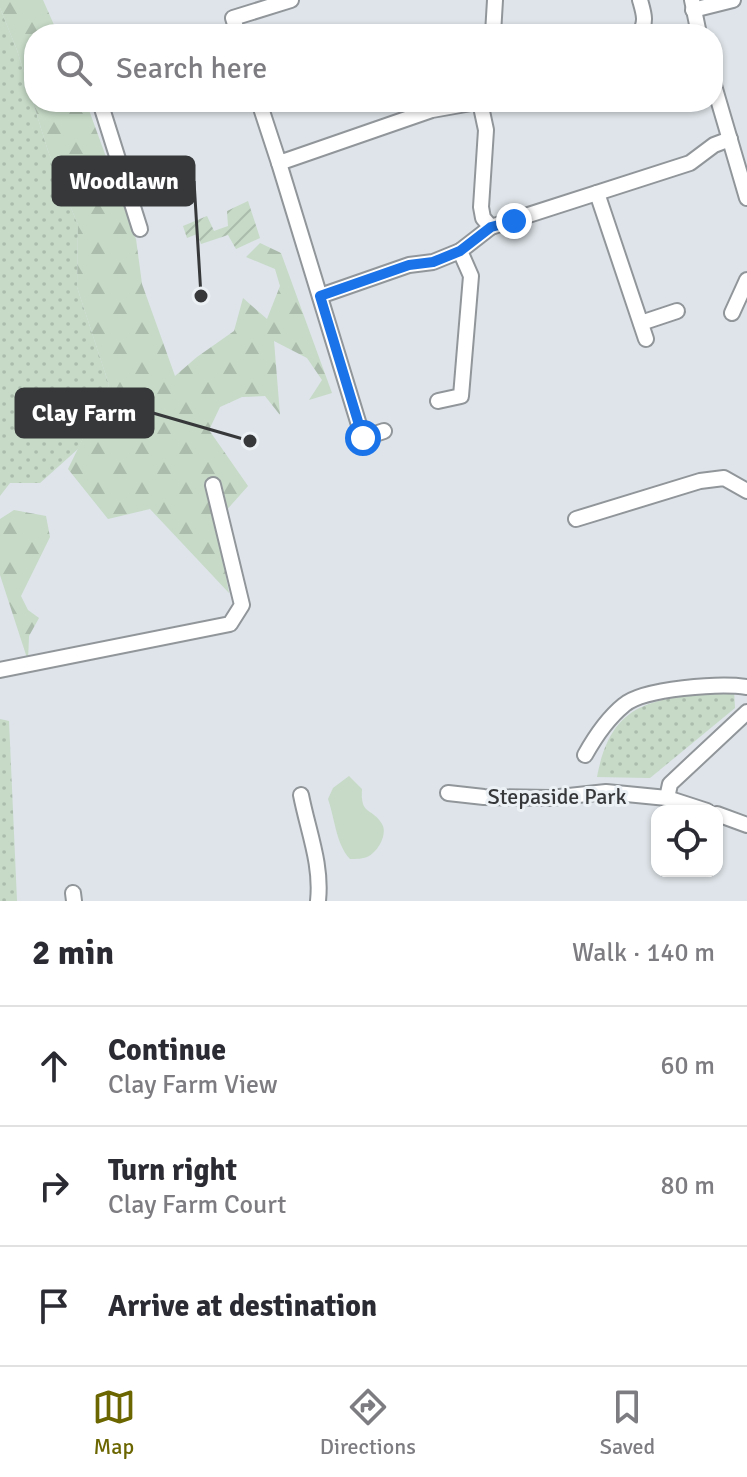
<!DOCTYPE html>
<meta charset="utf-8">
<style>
body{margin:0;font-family:Signika,sans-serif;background:#f7f7f7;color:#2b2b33}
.controls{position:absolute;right:24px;bottom:24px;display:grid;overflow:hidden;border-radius:16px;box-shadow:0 2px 6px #0004}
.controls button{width:72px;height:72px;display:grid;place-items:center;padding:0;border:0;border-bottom:2px solid #e1e1e2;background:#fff;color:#2b2b33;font:40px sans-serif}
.stop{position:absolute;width:24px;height:24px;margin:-18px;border:6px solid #1a73e8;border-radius:50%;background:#fff}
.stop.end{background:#1a73e8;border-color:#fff;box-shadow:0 2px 8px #0008}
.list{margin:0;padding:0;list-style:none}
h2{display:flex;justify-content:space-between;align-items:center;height:104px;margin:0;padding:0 32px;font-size:34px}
h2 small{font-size:26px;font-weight:400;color:#7c7c81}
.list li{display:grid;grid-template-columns:52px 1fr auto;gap:24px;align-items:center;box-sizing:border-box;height:120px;padding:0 32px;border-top:2px solid #e1e1e2}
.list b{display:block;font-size:30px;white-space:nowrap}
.list p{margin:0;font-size:26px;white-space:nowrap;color:#7c7c81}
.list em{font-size:26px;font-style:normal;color:#7c7c81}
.icon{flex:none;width:44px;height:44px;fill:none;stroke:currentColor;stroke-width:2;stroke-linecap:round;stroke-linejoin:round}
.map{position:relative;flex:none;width:747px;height:901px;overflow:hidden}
.search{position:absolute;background:#fff;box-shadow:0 2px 6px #0004;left:24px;right:24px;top:24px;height:88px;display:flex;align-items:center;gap:20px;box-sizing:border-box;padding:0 28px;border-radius:32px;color:#7c7c81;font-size:30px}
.sheet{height:464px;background:#fff}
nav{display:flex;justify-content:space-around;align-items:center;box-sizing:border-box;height:112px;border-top:2px solid #e1e1e2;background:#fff;font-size:22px;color:#7c7c81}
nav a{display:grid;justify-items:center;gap:4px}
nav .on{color:#6b6600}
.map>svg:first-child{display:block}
</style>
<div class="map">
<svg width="747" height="901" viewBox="0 0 747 901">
<defs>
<pattern id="grass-dots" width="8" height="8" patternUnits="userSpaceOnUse" patternTransform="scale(2)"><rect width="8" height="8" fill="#c6dac7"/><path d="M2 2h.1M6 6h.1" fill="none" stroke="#abbcac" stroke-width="1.8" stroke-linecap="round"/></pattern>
<pattern id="forest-firs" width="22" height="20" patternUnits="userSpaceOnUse" patternTransform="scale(2)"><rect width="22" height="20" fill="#c6dac7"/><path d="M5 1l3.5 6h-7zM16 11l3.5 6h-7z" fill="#abbcac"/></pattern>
<pattern id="garden-furrows" width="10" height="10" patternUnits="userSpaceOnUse" patternTransform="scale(2)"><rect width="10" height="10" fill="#c6dac7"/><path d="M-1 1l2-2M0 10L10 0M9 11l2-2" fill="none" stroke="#abbcac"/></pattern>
</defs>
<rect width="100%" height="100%" fill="#dee4e9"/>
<g fill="url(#grass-dots)">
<polygon points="0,8 17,50 48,151 78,225 77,287 109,385 78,449 40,483 10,483 0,496"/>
<path d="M734 690 735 708 650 778 597 777C613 692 662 701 734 690Z"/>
<polygon points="0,719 9,721 17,901 0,901"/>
</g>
<g fill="url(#forest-firs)">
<polygon points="0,0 43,0 58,34 34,34 34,102 86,102 136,239 142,284 175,376 197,357 234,331 243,298 267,319 280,286 275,269 246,257 260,243 281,253 332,393 309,400 322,380 307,358 274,341 280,415 265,396 242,397 220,407 209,430 248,486 216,522 229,593 150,509 108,519 68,469 109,385 77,287 78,225 48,151 17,50 0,8"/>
<polygon points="14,510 46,516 50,537 21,596 28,610 39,618 29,636 28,661 0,575 0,519"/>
</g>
<path fill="#c6dac7" d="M349 776 362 789C360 816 372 807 382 824 388 834 378 851 369 856 364 859 355 859 350 859 336 844 335 819 328 799L333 788Z"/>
<polygon fill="url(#garden-furrows)" points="248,201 260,238 236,249 228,235 201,244 197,234 187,238 183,226 207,216 214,231 228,226 227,211"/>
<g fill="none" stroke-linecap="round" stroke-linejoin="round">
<g stroke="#91969b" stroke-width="18">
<g id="minor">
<polyline points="692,0 699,34"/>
<polyline points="693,10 733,0"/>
<polyline points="238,34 233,18 291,0"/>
<polyline points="493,34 495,0"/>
<path d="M639 34C647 22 644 14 640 0"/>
<polyline points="713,82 747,198"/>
<polyline points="100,102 140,229"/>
<polyline points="259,102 279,163 432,110 477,102"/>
<polyline points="480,102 486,130 481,207 483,218 491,227"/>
<polyline points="279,163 363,438 384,431"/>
<polyline points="597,193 646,339"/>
<polyline points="320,296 409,265 433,262 460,251 491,227 690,163 714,145 730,139"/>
<polyline points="732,313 747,280"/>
<polyline points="641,323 677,311"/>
<polyline points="438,401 461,396 471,276 460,251"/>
<polyline points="576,519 700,481 724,478 747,491"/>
<polyline points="0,670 230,624 242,605 213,485"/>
<path d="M585 755C595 737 608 718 624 705 644 688 721 683 747 687"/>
<polyline points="448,793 484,797 550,798 606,792 667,798 707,811"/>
<path d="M301 795C308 831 322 864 318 901"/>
<polyline points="667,798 670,784 747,712"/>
<polyline points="717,814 747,825"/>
<polyline points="73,893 74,901"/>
</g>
</g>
<use href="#minor" stroke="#fff" stroke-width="14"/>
</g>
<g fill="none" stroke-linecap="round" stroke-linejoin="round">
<polyline stroke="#1a73e8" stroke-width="10" points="363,438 320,296 409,265 433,262 460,251 491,227 514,221"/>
</g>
<g text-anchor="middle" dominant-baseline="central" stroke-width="6" stroke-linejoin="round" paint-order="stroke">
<g font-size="22" fill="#36383a" stroke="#ecf1f6">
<text x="557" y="796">Stepaside Park</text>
</g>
</g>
<path fill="none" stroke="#36383a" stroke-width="3" d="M201 296L194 181M250 441L153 413"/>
<g fill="#36383a" stroke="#ecf1f6" stroke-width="3">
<circle cx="201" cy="296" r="8"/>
<circle cx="250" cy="441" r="8"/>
</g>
<g fill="#36383a" stroke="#36383a" stroke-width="3">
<rect x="53" y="157" width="141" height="48" rx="8"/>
<rect x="16" y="389" width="137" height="48" rx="8"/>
</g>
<g font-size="24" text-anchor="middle" font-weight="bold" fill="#fff">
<text x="124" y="189">Woodlawn</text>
<text x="84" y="421">Clay Farm</text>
</g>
</svg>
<div class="controls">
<button><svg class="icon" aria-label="locate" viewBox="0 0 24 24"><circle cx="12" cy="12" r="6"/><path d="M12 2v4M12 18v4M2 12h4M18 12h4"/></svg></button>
</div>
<div class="stop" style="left:363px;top:438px"></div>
<div class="stop end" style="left:514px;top:221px"></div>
<div class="search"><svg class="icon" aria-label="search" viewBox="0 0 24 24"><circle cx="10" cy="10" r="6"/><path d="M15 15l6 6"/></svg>Search here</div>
</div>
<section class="sheet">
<h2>2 min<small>Walk · 140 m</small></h2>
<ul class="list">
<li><svg class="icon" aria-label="ahead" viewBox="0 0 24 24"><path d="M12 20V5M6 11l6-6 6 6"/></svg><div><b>Continue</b><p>Clay Farm View</p></div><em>60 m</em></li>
<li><svg class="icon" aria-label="right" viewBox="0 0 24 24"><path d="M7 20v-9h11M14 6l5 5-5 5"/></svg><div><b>Turn right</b><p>Clay Farm Court</p></div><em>80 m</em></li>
<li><svg class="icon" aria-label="arrive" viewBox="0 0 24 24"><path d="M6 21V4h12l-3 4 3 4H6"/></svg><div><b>Arrive at destination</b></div></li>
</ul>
</section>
<nav>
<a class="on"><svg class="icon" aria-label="map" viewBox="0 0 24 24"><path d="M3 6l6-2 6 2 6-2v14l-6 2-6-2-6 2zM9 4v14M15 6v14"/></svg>Map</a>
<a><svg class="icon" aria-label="directions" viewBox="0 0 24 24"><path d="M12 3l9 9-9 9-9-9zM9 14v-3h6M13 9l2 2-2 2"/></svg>Directions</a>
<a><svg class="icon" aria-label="saved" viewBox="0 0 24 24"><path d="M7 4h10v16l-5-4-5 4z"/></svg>Saved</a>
</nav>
